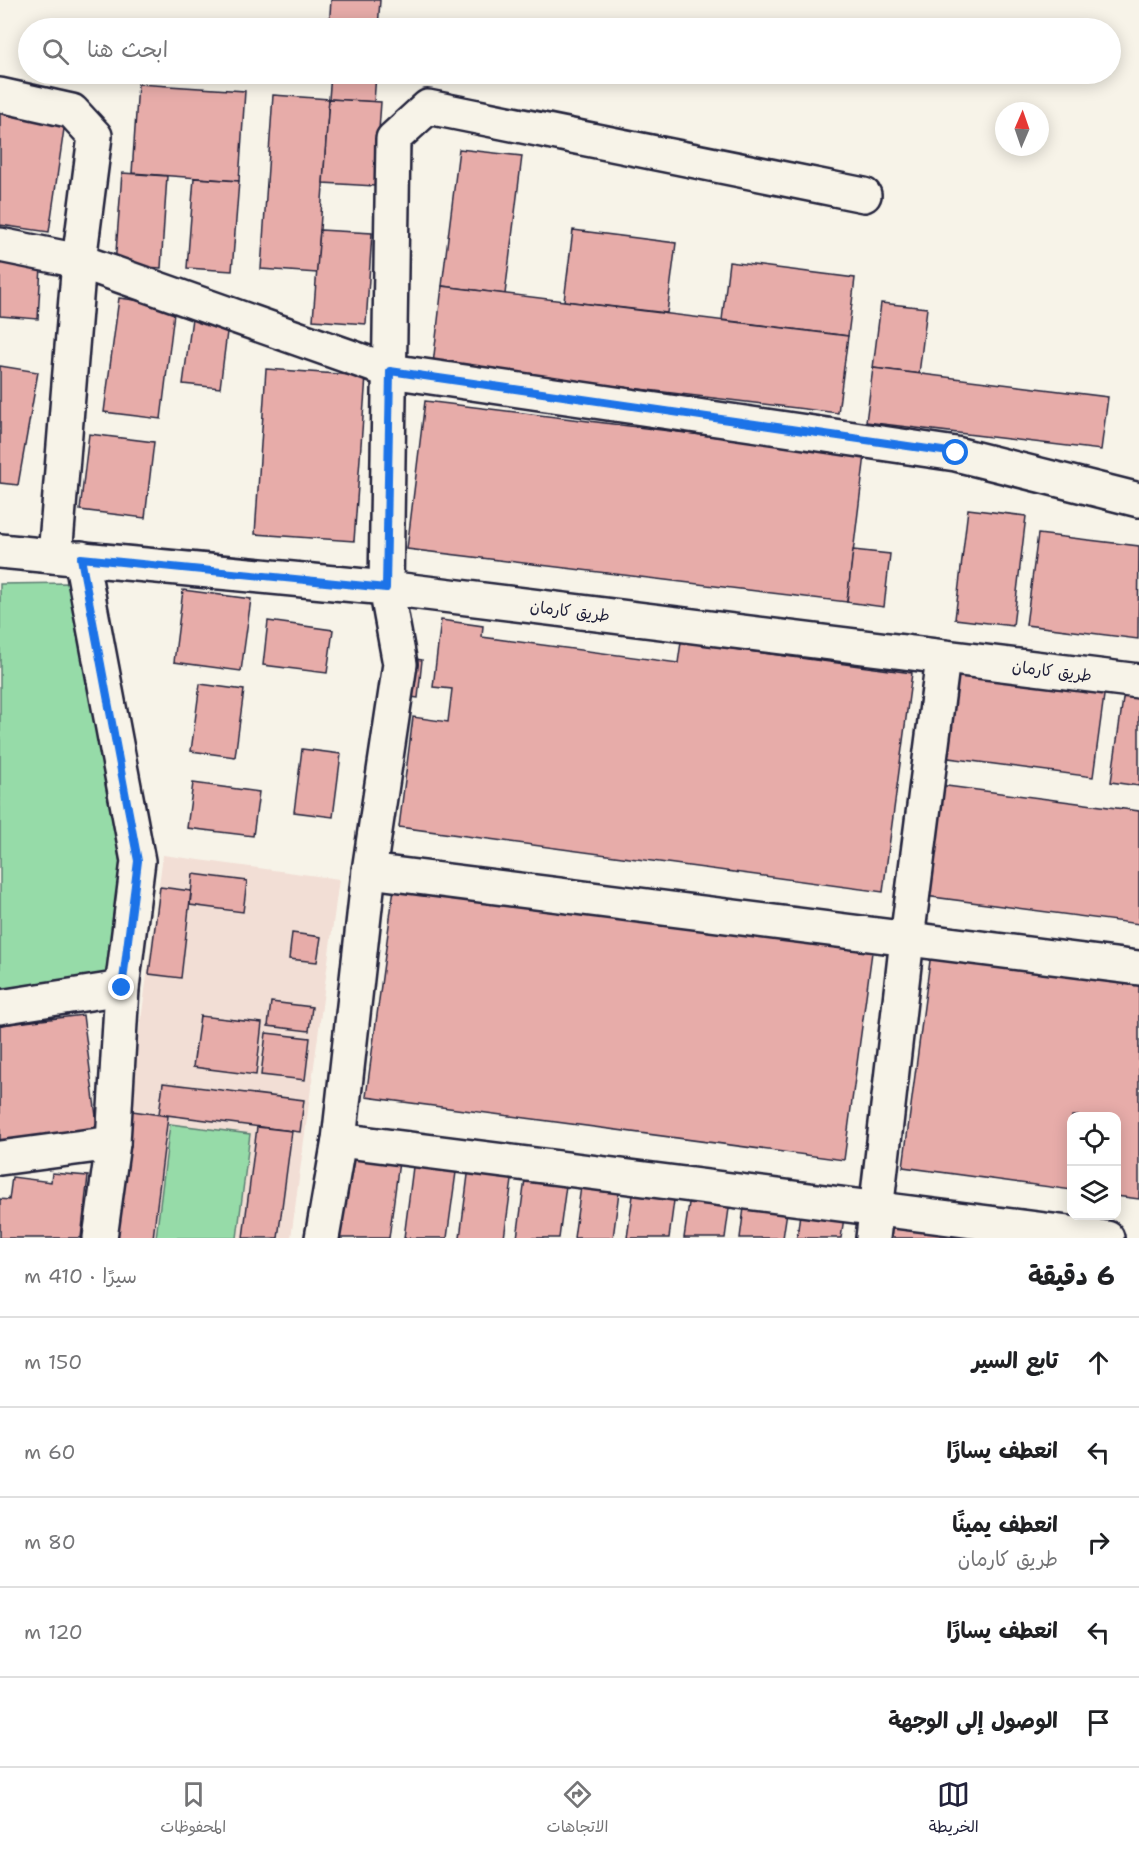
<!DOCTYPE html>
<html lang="ar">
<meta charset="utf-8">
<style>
body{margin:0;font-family:"Shantell Sans","Playpen Sans Arabic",sans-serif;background:#f2f2f2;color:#202124;direction:rtl}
.controls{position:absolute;right:18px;bottom:18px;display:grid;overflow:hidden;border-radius:12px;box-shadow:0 3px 15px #0003}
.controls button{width:54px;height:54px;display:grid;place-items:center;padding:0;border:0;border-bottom:2px solid #e0e0e0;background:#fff;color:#202124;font:30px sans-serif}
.compass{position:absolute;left:995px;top:102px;width:54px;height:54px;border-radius:50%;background:#fff;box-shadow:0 3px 15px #0003;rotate:2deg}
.stop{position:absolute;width:18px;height:18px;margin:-14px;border:4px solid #1a73e8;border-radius:50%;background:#fff}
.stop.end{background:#1a73e8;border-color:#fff;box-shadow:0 2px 6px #0008}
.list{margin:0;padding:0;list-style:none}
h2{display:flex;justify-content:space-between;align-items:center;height:78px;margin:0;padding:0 24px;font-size:26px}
h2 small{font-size:20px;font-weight:400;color:#757577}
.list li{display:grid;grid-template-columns:39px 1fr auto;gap:18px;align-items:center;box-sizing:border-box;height:90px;padding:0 24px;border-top:2px solid #e0e0e0}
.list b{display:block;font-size:22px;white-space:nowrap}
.list p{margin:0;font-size:20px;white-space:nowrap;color:#757577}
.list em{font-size:20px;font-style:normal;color:#757577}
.icon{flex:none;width:33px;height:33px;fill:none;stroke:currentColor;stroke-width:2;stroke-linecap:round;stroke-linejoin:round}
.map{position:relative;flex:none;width:1139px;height:1238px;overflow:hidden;direction:ltr}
.search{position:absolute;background:#fff;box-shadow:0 3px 15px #0003;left:18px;right:18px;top:18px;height:66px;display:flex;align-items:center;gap:15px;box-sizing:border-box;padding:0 21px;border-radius:33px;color:#757577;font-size:22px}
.sheet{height:528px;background:#fff}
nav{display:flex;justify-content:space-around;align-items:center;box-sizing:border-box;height:84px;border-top:2px solid #e0e0e0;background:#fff;font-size:16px;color:#757577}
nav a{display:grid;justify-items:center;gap:3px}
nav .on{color:#22223b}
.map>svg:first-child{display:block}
</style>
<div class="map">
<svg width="1139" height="1238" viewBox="0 0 1139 1238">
<rect width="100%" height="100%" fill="#f7f3e8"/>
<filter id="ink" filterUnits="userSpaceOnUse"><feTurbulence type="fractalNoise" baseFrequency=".0167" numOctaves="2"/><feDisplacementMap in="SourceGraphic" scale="12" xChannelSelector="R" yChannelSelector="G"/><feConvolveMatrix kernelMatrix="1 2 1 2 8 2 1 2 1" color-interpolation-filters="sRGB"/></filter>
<g filter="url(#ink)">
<polygon fill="#f2ded5" points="163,855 339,879 291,1238 112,1238"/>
<g fill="#96dba8" stroke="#5c7e72" stroke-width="1.5">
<polygon points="70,583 120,863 108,977 0,991 0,584"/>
<polygon points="170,1124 250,1134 237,1238 156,1238"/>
</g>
<g fill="#e7aca9" stroke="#22223b" stroke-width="1.5">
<polygon points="331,0 380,0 378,28 329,28"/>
<polygon points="331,74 376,74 374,102 329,99"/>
<polygon points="138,84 245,91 239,181 132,173"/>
<polygon points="273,95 329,99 317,273 261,269"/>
<polygon points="329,99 381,102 375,186 323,183"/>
<polygon points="0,112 65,122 49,232 0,225"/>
<polygon points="459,149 522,156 505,294 442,286"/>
<polygon points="122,173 167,176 161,268 115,265"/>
<polygon points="194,178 239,181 232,271 187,268"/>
<polygon points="320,230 372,233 366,324 313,320"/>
<polygon points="573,230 676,243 667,313 564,301"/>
<polygon points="729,262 855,278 848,336 722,320"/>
<polygon points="0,263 41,266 38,319 0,316"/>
<polygon points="442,286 848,336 838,413 433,364"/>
<polygon points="119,298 175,305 161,419 104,412"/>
<polygon points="881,303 927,308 919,374 873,368"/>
<polygon points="193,311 229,316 220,388 183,384"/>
<polygon points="0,366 38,372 18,485 0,483"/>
<polygon points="873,368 1108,397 1101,450 866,422"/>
<polygon points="266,369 366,376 354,541 255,534"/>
<polygon points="425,401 865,455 847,602 407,549"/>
<polygon points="89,434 154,442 145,518 80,510"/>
<polygon points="968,509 1026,516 1013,626 955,619"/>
<polygon points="1038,534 1139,546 1138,639 1026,625"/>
<polygon points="853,550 890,554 884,607 847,602"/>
<polygon points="183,590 251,599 241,671 174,662"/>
<polygon points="441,620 483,626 482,637 678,663 681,642 912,673 883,892 399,827 413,717 448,722 452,689 433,687"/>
<polygon points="268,621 333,630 327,673 263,665"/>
<polygon points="408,658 422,660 418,698 403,696"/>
<polygon points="953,667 1105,688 1093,777 941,757"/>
<polygon points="200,684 244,690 235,757 191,751"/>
<polygon points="1124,692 1139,694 1139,786 1111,782"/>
<polygon points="302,749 341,754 333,817 294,812"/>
<polygon points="193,783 259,792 253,836 187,828"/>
<polygon points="939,785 1139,811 1139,924 925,896"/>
<polygon points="193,874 247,881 243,912 190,905"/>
<polygon points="160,887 191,891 181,978 149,974"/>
<polygon points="394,888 872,952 844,1160 366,1097"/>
<polygon points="292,933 321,937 317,962 289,959"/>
<polygon points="931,953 1139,980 1139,1199 1116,1196 1116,1116 1072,1116 1072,1190 903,1167"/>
<polygon points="271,1002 312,1007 309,1031 268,1026"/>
<polygon points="83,1015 98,1132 0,1144 0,1025"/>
<polygon points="200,1016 262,1023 256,1075 193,1067"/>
<polygon points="266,1033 310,1038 305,1080 261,1075"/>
<polygon points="163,1083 304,1100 300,1132 159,1114"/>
<polygon points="132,1111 168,1116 153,1238 117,1238"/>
<polygon points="257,1127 292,1131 278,1238 243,1238"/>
<polygon points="349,1147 400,1154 389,1238 337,1238"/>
<polygon points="414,1159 457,1165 447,1238 404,1238"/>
<polygon points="469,1167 513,1173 504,1238 460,1238"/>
<polygon points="526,1172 567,1178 559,1238 517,1238"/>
<polygon points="52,1173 88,1176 81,1238 0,1238 0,1199 9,1200 12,1177 51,1182"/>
<polygon points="582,1179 620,1184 613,1238 574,1238"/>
<polygon points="634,1188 675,1193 669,1238 627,1238"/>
<polygon points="690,1196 730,1201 725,1238 684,1238"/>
<polygon points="745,1200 788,1205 783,1238 740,1238"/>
<polygon points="801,1205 845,1211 841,1238 797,1238"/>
<polygon points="883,1219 1027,1238 880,1238"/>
</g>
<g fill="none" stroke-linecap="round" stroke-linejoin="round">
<g stroke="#22223b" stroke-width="38">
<g id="minor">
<polyline points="0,95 72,111 95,136 79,261 55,556"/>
<polyline points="0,245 79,261 390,371 956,454 1139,500"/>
<polyline points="0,551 386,588 1139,681"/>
<polyline points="81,558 138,861 122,988 113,1143 100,1238"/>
<polyline points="369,871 1139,968"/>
<polyline points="0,1007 122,988"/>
<polyline points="339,1140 1107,1238"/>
<polyline points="0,1158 113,1143"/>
<polyline points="322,1238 339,1140 369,871 400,664 386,588 393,139 428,107 864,195"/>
<polyline points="873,1238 907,939 943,658"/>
</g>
</g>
<use href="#minor" stroke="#f7f3e8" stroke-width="33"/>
</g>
</g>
<g fill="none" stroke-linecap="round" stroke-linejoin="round" filter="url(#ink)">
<polyline stroke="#1a73e8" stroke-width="8" points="122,988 138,861 81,558 386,588 390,371 956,453"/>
</g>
<g text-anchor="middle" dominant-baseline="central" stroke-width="5" stroke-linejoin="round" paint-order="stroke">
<g font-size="16" fill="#22223b" stroke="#f7f3e8">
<text transform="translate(570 611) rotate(7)">طريق كارمان</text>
<text transform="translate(1052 671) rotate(7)">طريق كارمان</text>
</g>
</g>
</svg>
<div class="controls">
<button><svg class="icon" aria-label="locate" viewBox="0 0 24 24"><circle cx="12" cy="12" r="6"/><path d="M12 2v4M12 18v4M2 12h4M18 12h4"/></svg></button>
<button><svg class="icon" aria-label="layers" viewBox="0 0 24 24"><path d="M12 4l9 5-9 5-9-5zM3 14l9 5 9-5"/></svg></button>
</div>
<svg class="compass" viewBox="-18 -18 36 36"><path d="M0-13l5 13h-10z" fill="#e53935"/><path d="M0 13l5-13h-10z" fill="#757577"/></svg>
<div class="stop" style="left:956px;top:453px"></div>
<div class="stop end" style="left:122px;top:988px"></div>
<div class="search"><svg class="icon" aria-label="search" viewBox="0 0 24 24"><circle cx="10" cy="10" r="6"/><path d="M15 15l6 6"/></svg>ابحث هنا</div>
</div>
<section class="sheet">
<h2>6 دقيقة<small>سيرًا · 410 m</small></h2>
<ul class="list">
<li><svg class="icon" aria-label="ahead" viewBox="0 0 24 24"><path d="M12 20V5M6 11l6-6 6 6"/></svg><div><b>تابع السير</b></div><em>150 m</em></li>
<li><svg class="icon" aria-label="left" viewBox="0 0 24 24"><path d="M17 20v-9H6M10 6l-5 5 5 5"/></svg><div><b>انعطف يسارًا</b></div><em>60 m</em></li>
<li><svg class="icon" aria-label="right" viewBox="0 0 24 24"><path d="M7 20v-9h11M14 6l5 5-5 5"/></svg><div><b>انعطف يمينًا</b><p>طريق كارمان</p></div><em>80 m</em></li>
<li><svg class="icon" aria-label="left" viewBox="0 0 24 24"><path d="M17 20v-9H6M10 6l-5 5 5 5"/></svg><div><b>انعطف يسارًا</b></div><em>120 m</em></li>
<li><svg class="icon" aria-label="arrive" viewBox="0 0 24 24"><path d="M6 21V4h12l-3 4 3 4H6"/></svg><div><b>الوصول إلى الوجهة</b></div></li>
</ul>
</section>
<nav>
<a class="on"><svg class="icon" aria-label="map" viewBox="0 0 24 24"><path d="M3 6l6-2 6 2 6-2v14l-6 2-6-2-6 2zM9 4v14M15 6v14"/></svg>الخريطة</a>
<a><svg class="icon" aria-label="directions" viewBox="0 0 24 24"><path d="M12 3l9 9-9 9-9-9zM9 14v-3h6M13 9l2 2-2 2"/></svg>الاتجاهات</a>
<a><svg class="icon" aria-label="saved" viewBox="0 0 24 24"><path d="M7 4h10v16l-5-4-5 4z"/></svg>المحفوظات</a>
</nav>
